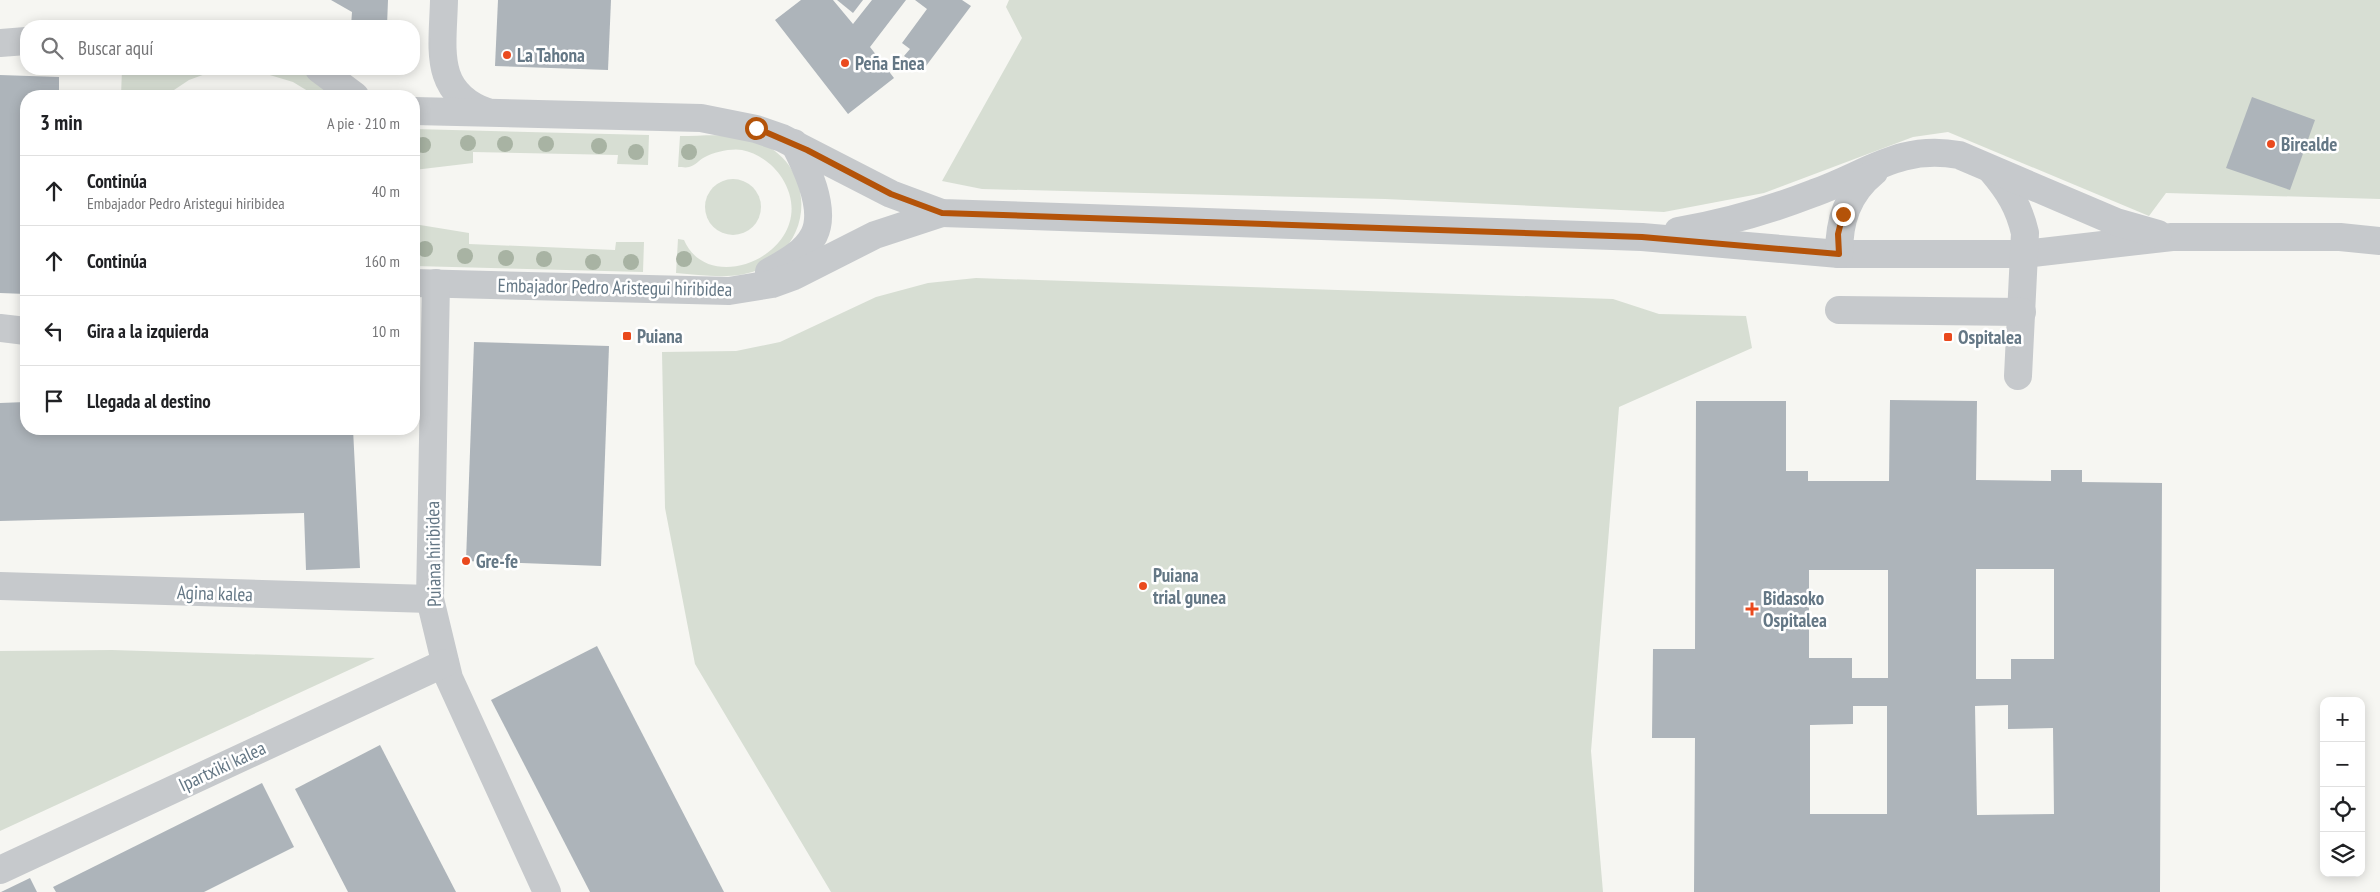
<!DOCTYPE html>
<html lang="es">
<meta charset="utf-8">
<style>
body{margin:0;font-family:"PT Sans Narrow",sans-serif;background:#f6f6f6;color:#202124}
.controls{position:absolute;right:15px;bottom:15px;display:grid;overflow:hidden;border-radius:10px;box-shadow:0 2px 12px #0003}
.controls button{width:45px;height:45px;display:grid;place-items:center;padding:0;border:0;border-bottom:1px solid #e0e0e0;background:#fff;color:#202124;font:25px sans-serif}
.stop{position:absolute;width:15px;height:15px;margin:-11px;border:4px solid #b45309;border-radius:50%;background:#fff}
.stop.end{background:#b45309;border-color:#fff;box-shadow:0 1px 5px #0008}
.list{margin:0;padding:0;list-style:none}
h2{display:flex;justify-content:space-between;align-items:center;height:65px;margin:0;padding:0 20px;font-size:21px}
h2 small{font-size:16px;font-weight:400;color:#757577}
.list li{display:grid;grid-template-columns:32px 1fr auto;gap:15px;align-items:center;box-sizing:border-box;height:70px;padding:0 20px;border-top:1px solid #e0e0e0}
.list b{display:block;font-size:19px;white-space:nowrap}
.list p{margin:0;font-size:16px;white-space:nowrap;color:#757577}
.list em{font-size:16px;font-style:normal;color:#757577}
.icon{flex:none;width:28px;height:28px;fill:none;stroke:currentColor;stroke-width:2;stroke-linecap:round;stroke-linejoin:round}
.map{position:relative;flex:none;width:2380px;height:892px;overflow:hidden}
.search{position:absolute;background:#fff;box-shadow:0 2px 12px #0003;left:20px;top:20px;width:400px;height:55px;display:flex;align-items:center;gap:12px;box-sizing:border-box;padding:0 18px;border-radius:20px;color:#757577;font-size:19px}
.panel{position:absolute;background:#fff;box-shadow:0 2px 12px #0003;left:20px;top:90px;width:400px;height:345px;border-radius:20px}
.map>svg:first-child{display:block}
</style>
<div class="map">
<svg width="2380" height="892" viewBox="0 0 2380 892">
<rect width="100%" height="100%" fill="#f6f6f2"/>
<g fill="#d7ded3">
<polygon points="1009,0 2380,0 2380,199 2166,193 2149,216 1948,132 1913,137 1764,193 1664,212 1385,199 982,189 942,181 1022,38 1006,7"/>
<polygon points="122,69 141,71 163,69 301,69 335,96 316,96 293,82 263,73 244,69 208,73 189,80 165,96 121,96"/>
<polygon points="414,129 649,135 648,165 617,164 618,155 473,152 473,163 414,170"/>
<path d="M680 136C705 136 735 132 759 142 807 162 816 223 777 257 772 261 768 266 762 268 736 281 704 275 676 273L678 239 684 240C711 302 825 247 782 178 774 165 758 153 742 150 732 148 714 152 705 157 700 159 695 166 689 167 686 168 681 167 678 167Z"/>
<circle cx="733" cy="207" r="28"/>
<polygon points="414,224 469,233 469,244 615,250 616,242 644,242 643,272 414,266"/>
<polygon points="976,278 1613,299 1659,314 1746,316 1752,348 1619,407 1591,751 1603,892 831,892 695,664 665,508 662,352 736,351 780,342 876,297 928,283"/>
<polygon points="112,650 375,658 0,831 0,651"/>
</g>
<g fill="#adb4ba" fill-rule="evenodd">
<polygon points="331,0 388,0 387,26 351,26 352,12"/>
<polygon points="498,0 611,0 608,70 495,66"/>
<polygon points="801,0 833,0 853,24 872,0 906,0 870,47 894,78 848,114 775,20"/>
<polygon points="837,0 863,0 853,13"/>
<polygon points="915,0 962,0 971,6 923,70 904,56 910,49 902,43 927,9"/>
<polygon points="0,75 59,77 59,96 26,96 26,294 0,293"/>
<polygon points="2252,97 2315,120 2290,190 2226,168"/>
<polygon points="474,342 609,346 601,566 466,561"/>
<path d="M1890 400 1977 401 1976 480 2051 481V470H2082V482L2162 483 2160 892H1694L1695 738H1652L1653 649H1695L1696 401H1786V471H1808V481H1889ZM1976 569H2054V659H2011V679H1976ZM1809 570H1888V678H1852V658H1809ZM2008 705V729L2053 728 2054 814 1977 815 1975 706ZM1853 706H1887V814H1810V725L1853 724Z"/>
<polygon points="26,402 26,429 353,429 360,568 306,570 304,513 0,521 0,403"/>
<polygon points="597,646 724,892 590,892 491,700"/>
<polygon points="380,745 456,892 348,892 295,789"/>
<polygon points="262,783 294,847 204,892 56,892 53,887"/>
<polygon points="30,878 37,892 1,892"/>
</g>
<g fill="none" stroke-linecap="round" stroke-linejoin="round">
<g stroke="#c6c9cc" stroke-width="28">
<path d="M444 0C443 48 432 92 487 112"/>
<polyline points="0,43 26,41"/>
<polyline points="319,69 355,96"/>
<polyline points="414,111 701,118 756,129 782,138 891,194 942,213 1642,237 1839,254 2025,254 2172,237 2340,237 2380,241"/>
<path d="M1992 171C2009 191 2019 207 2025 233L2018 376"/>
<path d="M1678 231C1725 223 1770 210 1814 193 1868 174 1900 144 1959 155L2116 222 2158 234"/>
<path d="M1839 254C1839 221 1847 194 1874 172"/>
<path d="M769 272C785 263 805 253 814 235 827 209 806 166 794 143"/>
<polyline points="414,283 729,291 772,284 794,276 875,235 942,213"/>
<polyline points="436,283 430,599 449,678 547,892"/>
<polyline points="1839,310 2022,312"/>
<polyline points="0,328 26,331"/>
<polyline points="0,586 430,599"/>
<polyline points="0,870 445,663"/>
</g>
</g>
<g fill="#a8b3a3">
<circle cx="468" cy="143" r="8"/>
<circle cx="505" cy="144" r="8"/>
<circle cx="546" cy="144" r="8"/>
<circle cx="423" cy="145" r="8"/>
<circle cx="599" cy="146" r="8"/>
<circle cx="636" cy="152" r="8"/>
<circle cx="689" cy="152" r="8"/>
<circle cx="425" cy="249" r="8"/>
<circle cx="465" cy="256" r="8"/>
<circle cx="506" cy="258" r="8"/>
<circle cx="544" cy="259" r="8"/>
<circle cx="684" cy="259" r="8"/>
<circle cx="593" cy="262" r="8"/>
<circle cx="631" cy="262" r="8"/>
</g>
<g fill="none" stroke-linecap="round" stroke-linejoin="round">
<polyline stroke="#b45309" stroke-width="6" points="756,128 807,150 891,194 942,213 1642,237 1839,254 1838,234 1843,214"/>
</g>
<g fill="#ea4a1e" stroke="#fff" stroke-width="2">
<circle cx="507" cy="55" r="5"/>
<circle cx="845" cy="63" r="5"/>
<circle cx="2271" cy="144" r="5"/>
<rect x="622" y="331" width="10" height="10" rx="2.5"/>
<rect x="1943" y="332" width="10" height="10" rx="2.5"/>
<circle cx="466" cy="561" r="5"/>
<circle cx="1143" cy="586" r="5"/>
<path d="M1749.5 601.5h5v5h5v5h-5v5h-5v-5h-5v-5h5z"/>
</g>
<g text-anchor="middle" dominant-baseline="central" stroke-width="5" stroke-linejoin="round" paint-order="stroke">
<g font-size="19" font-weight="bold" fill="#647785" stroke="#fff" text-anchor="start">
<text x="517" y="55">La Tahona</text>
<text x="855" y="63">Peña Enea</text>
<text x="2281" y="144">Birealde</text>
<text x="637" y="336">Puiana</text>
<text x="1958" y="337">Ospitalea</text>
<text x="476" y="561">Gre-fe</text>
<text x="1153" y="575">Puiana<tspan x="1153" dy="22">trial gunea</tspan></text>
<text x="1763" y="598">Bidasoko<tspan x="1763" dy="22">Ospitalea</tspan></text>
</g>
<g font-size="19" fill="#647785" stroke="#fff">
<text transform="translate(615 287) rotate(1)">Embajador Pedro Aristegui hiribidea</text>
<text transform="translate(433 554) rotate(-91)">Puiana hiribidea</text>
<text transform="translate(215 593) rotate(2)">Agina kalea</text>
<text transform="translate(222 766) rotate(-25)">Ipartxiki kalea</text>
</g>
</g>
</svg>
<div class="controls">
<button>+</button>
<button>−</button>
<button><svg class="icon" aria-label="locate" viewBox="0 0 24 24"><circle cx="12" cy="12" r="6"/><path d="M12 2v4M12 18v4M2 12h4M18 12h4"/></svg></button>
<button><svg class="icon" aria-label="layers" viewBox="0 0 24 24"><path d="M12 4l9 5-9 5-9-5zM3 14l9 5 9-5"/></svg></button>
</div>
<div class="stop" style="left:756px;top:128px"></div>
<div class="stop end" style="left:1843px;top:214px"></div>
<div class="search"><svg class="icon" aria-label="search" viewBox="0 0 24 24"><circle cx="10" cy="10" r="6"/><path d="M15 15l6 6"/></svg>Buscar aquí</div>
<section class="panel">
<h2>3 min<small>A pie · 210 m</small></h2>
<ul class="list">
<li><svg class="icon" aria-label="ahead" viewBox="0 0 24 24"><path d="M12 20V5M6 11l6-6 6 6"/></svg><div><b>Continúa</b><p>Embajador Pedro Aristegui hiribidea</p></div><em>40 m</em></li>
<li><svg class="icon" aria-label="ahead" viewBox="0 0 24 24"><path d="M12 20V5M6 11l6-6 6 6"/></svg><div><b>Continúa</b></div><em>160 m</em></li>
<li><svg class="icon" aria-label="left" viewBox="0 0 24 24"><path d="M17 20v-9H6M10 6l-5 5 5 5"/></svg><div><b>Gira a la izquierda</b></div><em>10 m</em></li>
<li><svg class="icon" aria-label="arrive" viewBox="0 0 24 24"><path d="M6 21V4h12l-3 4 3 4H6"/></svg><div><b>Llegada al destino</b></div></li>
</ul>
</section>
</div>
